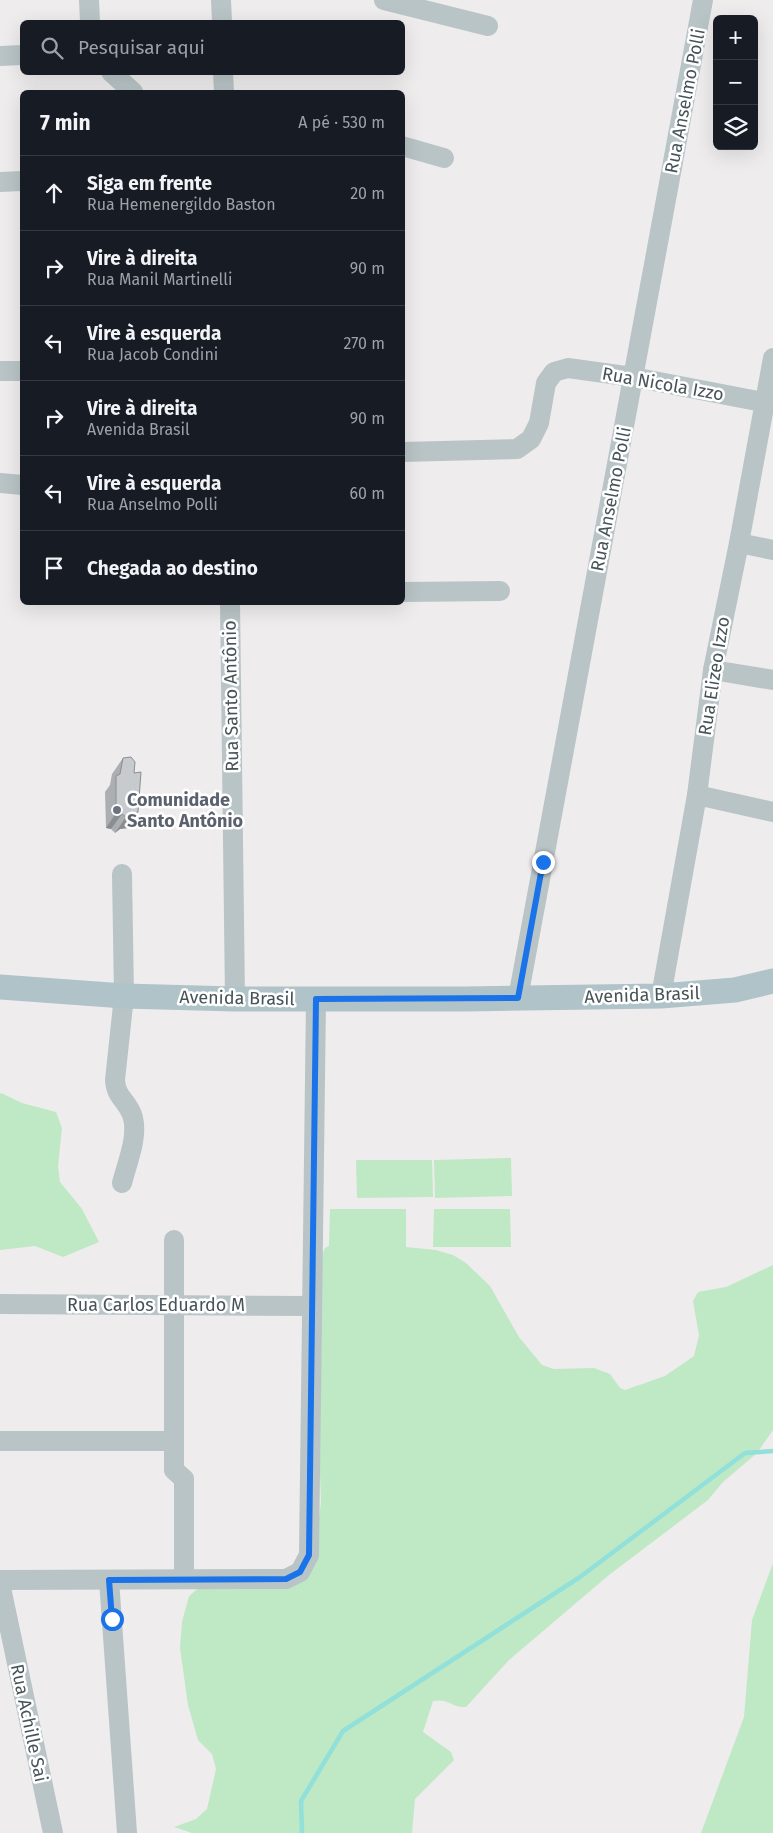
<!DOCTYPE html>
<html lang="pt">
<meta charset="utf-8">
<style>
body{margin:0;font-family:"Fira Sans",sans-serif;background:#242831;color:#f1f3f6}
.controls{position:absolute;right:15px;top:15px;display:grid;overflow:hidden;border-radius:8px;box-shadow:0 5px 20px #0002}
.controls button{width:45px;height:45px;display:grid;place-items:center;padding:0;border:0;border-bottom:1px solid #363941;background:#171b24;color:#f1f3f6;font:25px sans-serif}
.stop{position:absolute;width:15px;height:15px;margin:-11px;border:4px solid #1a73e8;border-radius:50%;background:#fff}
.stop.end{background:#1a73e8;border-color:#fff;box-shadow:0 1px 5px #0008}
.list{margin:0;padding:0;list-style:none}
h2{display:flex;justify-content:space-between;align-items:center;height:65px;margin:0;padding:0 20px;font-size:21px}
h2 small{font-size:16px;font-weight:400;color:#9ea1a6}
.list li{display:grid;grid-template-columns:32px 1fr auto;gap:15px;align-items:center;box-sizing:border-box;height:75px;padding:0 20px;border-top:1px solid #363941}
.list b{display:block;font-size:19px;white-space:nowrap}
.list p{margin:0;font-size:16px;white-space:nowrap;color:#9ea1a6}
.list em{font-size:16px;font-style:normal;color:#9ea1a6}
.icon{flex:none;width:28px;height:28px;fill:none;stroke:currentColor;stroke-width:2;stroke-linecap:round;stroke-linejoin:round}
.map{position:relative;flex:none;width:773px;height:1833px;overflow:hidden}
.search{position:absolute;background:#171b24;box-shadow:0 5px 20px #0002;left:20px;top:20px;width:385px;height:55px;display:flex;align-items:center;gap:12px;box-sizing:border-box;padding:0 18px;border-radius:8px;color:#9ea1a6;font-size:19px}
.panel{position:absolute;background:#171b24;box-shadow:0 5px 20px #0002;left:20px;top:90px;width:385px;height:515px;border-radius:8px}
.map>svg:first-child{display:block}
</style>
<div class="map">
<svg width="773" height="1833" viewBox="0 0 773 1833">
<rect width="100%" height="100%" fill="#efeced"/>
<g fill="#bfe8c4">
<polygon points="1,1093 22,1103 56,1112 62,1128 58,1166 60,1182 82,1209 99,1242 63,1257 35,1246 0,1250 0,1094"/>
<polygon points="511,1158 512,1196 435,1198 434,1160"/>
<polygon points="356,1160 432,1160 433,1197 357,1198"/>
<path d="M330 1209H406V1247L436 1250 453 1255 466 1263 490 1286 519 1337 542 1365 554 1369 594 1368 610 1374 620 1388 625 1390 665 1376 694 1356 699 1335 693 1301 698 1292 726 1287 773 1265V1430L757 1453 723 1482 708 1500 609 1575 509 1660 466 1707C451 1708 450 1698 433 1701L423 1732 451 1752 454 1760 415 1799 412 1833H192L174 1827 196 1819 207 1809 216 1769 212 1754 198 1740 188 1705 180 1648 182 1622 189 1596 201 1586 294 1581 313 1561 321 1503 318 1413 320 1260 325 1248 329 1246Z"/>
<polygon points="434,1209 510,1209 511,1247 433,1247"/>
<polygon points="773,1563 773,1833 701,1833 744,1717 752,1620"/>
</g>
<g fill="none" stroke-linecap="round" stroke-linejoin="round">
<polyline stroke="#91e0da" stroke-width="4.5" points="302,1833 301,1801 343,1731 580,1577 745,1453 773,1451"/>
<g stroke="#b9c4c7" stroke-width="20">
<polyline points="89,0 90,22"/>
<polyline points="221,0 222,22"/>
<polyline points="384,0 488,26"/>
<polyline points="0,56 22,55"/>
<polyline points="111,72 133,92"/>
<polyline points="223,72 224,92"/>
<polyline points="402,146 444,158"/>
<polyline points="0,182 22,181"/>
<polyline points="0,371 22,371"/>
<polyline points="402,452 517,449 531,439 539,423 546,383 554,372 568,368 633,377 773,404"/>
<polyline points="0,483 22,485"/>
<polyline points="739,543 773,550"/>
<polyline points="402,592 500,591"/>
<polyline points="230,602 235,999"/>
<polyline points="713,670 773,680"/>
<polyline points="697,795 773,812"/>
<polyline points="661,996 697,795 713,670 739,543 773,358"/>
<polyline points="518,998 703,0"/>
<path d="M122 1183C127 1163 138 1138 133 1118 129 1101 116 1099 115 1080L124 996 122 874"/>
<polyline points="174,1240 174,1470 184,1479 184,1579"/>
<polyline points="0,1304 312,1306"/>
<polyline points="0,1441 174,1441"/>
<polyline points="0,1580 286,1579 300,1572 309,1555 316,999"/>
<polyline points="109,1580 127,1833"/>
<polyline points="0,1583 53,1833"/>
</g>
<polyline stroke="#afc3c8" stroke-width="25" points="0,987 124,996 235,999 466,999 661,996 735,990 773,981"/>
</g>
<polygon fill="#abafb1" points="123,758 134,773 138,812 128,828 120,829 115,833 111,829 106,828 105,792 110,785 112,774"/>
<g fill="#8b8e90">
<polygon points="138,812 128,828 120,829 115,833 126,817 130,814"/>
<polygon points="116,813 122,814 111,829 106,828"/>
</g>
<polygon fill="#c7cbce" stroke="#8b8e90" points="131,757 135,762 134,773 141,772 138,812 130,814 126,817 122,814 116,813 116,776 120,774 123,758"/>
<g fill="none" stroke-linecap="round" stroke-linejoin="round">
<polyline stroke="#1a73e8" stroke-width="6" points="112,1619 109,1580 286,1579 300,1572 309,1555 316,999 518,998 543,862"/>
</g>
<circle fill="#6b7280" stroke="#fff" stroke-width="2" cx="117" cy="810" r="5"/>
<g text-anchor="middle" dominant-baseline="central" stroke-width="5" stroke-linejoin="round" paint-order="stroke">
<g font-size="18" fill="#475457" stroke="#fff">
<text transform="translate(685 101) rotate(-79)">Rua Anselmo Polli</text>
<text transform="translate(663 384) rotate(10)">Rua Nicola Izzo</text>
<text transform="translate(611 499) rotate(-79)">Rua Anselmo Polli</text>
<text transform="translate(714 676) rotate(-81)">Rua Elizeo Izzo</text>
<text transform="translate(231 696) rotate(-91)">Rua Santo Antônio</text>
<text transform="translate(642 995) rotate(-2)">Avenida Brasil</text>
<text transform="translate(237 998) rotate(1)">Avenida Brasil</text>
<text x="156" y="1305">Rua Carlos Eduardo M</text>
<text transform="translate(29 1723) rotate(78)">Rua Achille Sai</text>
</g>
<g font-size="18" font-weight="bold" fill="#5b616d" stroke="#fff" text-anchor="start">
<text x="127" y="800">Comunidade<tspan x="127" dy="21">Santo Antônio</tspan></text>
</g>
</g>
</svg>
<div class="controls">
<button>+</button>
<button>−</button>
<button><svg class="icon" aria-label="layers" viewBox="0 0 24 24"><path d="M12 4l9 5-9 5-9-5zM3 14l9 5 9-5"/></svg></button>
</div>
<div class="stop" style="left:112px;top:1619px"></div>
<div class="stop end" style="left:543px;top:862px"></div>
<div class="search"><svg class="icon" aria-label="search" viewBox="0 0 24 24"><circle cx="10" cy="10" r="6"/><path d="M15 15l6 6"/></svg>Pesquisar aqui</div>
<section class="panel">
<h2>7 min<small>A pé · 530 m</small></h2>
<ul class="list">
<li><svg class="icon" aria-label="ahead" viewBox="0 0 24 24"><path d="M12 20V5M6 11l6-6 6 6"/></svg><div><b>Siga em frente</b><p>Rua Hemenergildo Baston</p></div><em>20 m</em></li>
<li><svg class="icon" aria-label="right" viewBox="0 0 24 24"><path d="M7 20v-9h11M14 6l5 5-5 5"/></svg><div><b>Vire à direita</b><p>Rua Manil Martinelli</p></div><em>90 m</em></li>
<li><svg class="icon" aria-label="left" viewBox="0 0 24 24"><path d="M17 20v-9H6M10 6l-5 5 5 5"/></svg><div><b>Vire à esquerda</b><p>Rua Jacob Condini</p></div><em>270 m</em></li>
<li><svg class="icon" aria-label="right" viewBox="0 0 24 24"><path d="M7 20v-9h11M14 6l5 5-5 5"/></svg><div><b>Vire à direita</b><p>Avenida Brasil</p></div><em>90 m</em></li>
<li><svg class="icon" aria-label="left" viewBox="0 0 24 24"><path d="M17 20v-9H6M10 6l-5 5 5 5"/></svg><div><b>Vire à esquerda</b><p>Rua Anselmo Polli</p></div><em>60 m</em></li>
<li><svg class="icon" aria-label="arrive" viewBox="0 0 24 24"><path d="M6 21V4h12l-3 4 3 4H6"/></svg><div><b>Chegada ao destino</b></div></li>
</ul>
</section>
</div>
